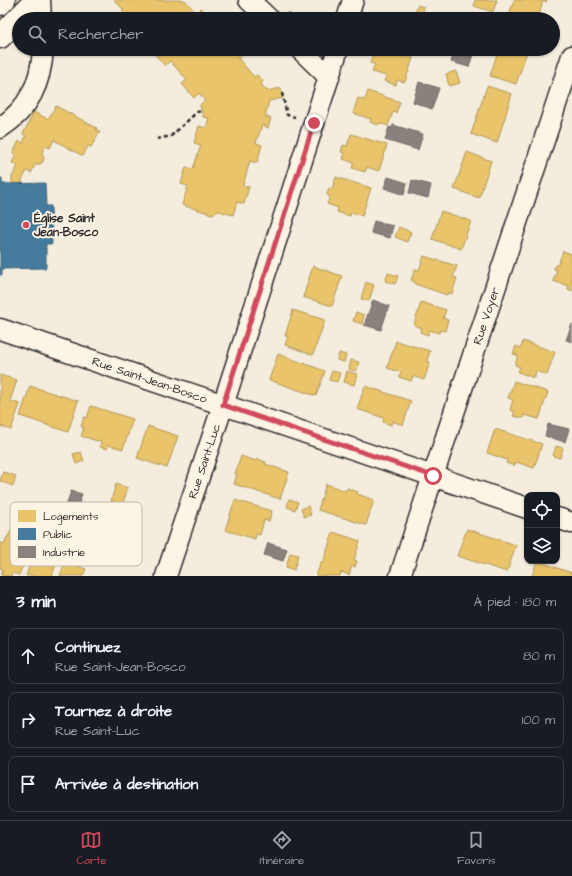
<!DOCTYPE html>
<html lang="fr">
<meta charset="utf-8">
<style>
body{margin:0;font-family:"Architects Daughter",sans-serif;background:#242831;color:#f1f3f6}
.controls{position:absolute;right:12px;bottom:12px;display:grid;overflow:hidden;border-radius:8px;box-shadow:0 1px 3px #0004}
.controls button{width:36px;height:36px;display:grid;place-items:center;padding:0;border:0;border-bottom:1px solid #363941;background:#171b24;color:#f1f3f6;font:20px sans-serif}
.stop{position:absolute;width:12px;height:12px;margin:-9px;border:3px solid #d1495b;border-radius:50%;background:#fff}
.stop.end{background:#d1495b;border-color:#fff;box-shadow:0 1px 4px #0008}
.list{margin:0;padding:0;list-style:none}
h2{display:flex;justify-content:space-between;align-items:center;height:52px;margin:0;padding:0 16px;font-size:17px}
h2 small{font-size:13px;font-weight:400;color:#9ea1a6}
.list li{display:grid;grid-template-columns:26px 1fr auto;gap:12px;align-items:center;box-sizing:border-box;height:56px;margin:0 8px 8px;padding:0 8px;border:1px solid #363941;border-radius:8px}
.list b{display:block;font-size:15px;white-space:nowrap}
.list p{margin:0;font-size:13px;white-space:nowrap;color:#9ea1a6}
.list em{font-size:13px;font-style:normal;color:#9ea1a6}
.icon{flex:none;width:22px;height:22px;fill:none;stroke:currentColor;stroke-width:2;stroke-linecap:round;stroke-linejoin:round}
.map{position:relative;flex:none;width:572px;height:576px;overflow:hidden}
.search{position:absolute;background:#171b24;box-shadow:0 1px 3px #0004;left:12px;right:12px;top:12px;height:44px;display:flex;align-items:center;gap:10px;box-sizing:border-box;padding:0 14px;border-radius:22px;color:#9ea1a6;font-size:15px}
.sheet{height:244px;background:#171b24}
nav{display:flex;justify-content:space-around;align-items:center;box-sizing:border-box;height:56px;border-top:1px solid #363941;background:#171b24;font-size:11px;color:#9ea1a6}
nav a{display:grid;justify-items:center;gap:2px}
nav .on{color:#d1495b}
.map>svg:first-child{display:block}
</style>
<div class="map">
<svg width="572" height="576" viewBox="0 0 572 576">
<rect width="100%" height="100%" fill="#f4edde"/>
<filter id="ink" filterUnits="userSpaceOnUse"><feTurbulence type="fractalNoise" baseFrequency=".025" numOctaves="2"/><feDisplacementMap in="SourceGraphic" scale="8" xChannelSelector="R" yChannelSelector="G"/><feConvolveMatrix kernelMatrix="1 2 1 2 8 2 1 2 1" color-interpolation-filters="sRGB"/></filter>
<g filter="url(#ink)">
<g fill="#e9c46a" stroke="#b09657">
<polygon points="114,0 185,0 196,13 201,8 211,19 122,19 119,15 124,10"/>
<polygon points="475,0 497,0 493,12 474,6"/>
<polygon points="514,0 547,0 546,2 543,1 538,19 520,19 509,15"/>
<polygon points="418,5 424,7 422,15 415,13"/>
<polygon points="156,49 239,49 243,54 238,58 254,77 257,75 263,81 261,84 267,91 281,88 283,98 269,101 265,116 271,118 268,128 262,125 256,143 262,145 257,163 250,161 243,185 249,187 244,204 237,202 233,215 219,211 212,214 182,205 188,186 181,184 186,167 193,169 201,145 194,143 199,126 206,128 209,118 203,117 200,105 205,100 199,93 194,98 182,84 187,80 170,61 165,66 153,52"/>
<polygon points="380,49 384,49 413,58 405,82 397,80 396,85 384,81 386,76 372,72 375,64 370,63 373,53 378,55"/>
<polygon points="490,49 528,49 516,84 490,76 497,54 489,52"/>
<polygon points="456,71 460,83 449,86 446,74"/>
<polygon points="487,86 512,94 497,143 471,134"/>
<polygon points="368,91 400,102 396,113 393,112 388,126 380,123 378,125 370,122 371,119 353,113 358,98 365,100"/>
<polygon points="56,106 97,128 96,130 100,132 91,147 88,146 83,156 54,140 50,148 45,146 42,153 44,159 42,163 35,165 31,173 27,171 22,180 22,184 12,184 12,177 18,166 12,163 16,155 13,153 19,141 23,143 26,136 23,134 34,112 48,119"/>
<polygon points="351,134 387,145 379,171 367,167 365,172 352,168 354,163 343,159 345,153 341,152 343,145 347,146"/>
<polygon points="467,152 491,161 479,198 454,189"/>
<polygon points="336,177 371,188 362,216 351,212 350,216 337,212 338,208 327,204 330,196 327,195 329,188 332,189"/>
<polygon points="441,211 471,221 461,249 432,239"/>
<polygon points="399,227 411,232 407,242 395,237"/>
<polygon points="563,251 572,254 572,291 568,289 569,286 553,281 557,270 554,269 556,264 558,265"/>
<polygon points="424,256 457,266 453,277 457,278 452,294 448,292 447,295 415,284 415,282 411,280 415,269 419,270"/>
<polygon points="313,266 342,276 332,306 303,297"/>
<polygon points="388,273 398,276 395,284 385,281"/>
<polygon points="366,282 374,285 369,301 361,299"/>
<polygon points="421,302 446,310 443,318 448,320 445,331 440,330 439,333 429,330 428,335 420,332 422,328 414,325"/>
<polygon points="293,310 325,320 313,355 285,345 288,336 285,336"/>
<polygon points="356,312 364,315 362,324 353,321"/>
<polygon points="396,341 430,351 427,361 430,362 424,380 413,376 411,381 399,377 401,372 387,368"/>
<polygon points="523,341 555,352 547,375 536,371 534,378 518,372 520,367 515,365 518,355 513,354 516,346 521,348"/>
<polygon points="339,353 346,355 344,362 337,360"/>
<polygon points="278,354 325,371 316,396 269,380"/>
<polygon points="351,360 359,362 356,371 349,369"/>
<polygon points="332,371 340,373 337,382 329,380"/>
<polygon points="347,371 357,374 354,385 344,382"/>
<polygon points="0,375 17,380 10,401 20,404 11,430 0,426"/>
<polygon points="514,381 548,392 539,419 524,415 523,418 513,416 515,412 510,410 513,400 508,398"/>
<polygon points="30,386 78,401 68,432 20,416"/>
<polygon points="365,386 411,401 403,425 392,421 391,425 383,422 384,418 357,409"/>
<polygon points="91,406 133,419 123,449 108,445 107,449 100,447 101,442 81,436 84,427 81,427 84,417 87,418"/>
<polygon points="148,426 178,436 167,468 137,458"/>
<polygon points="495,429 542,444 534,468 516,462 514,466 506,463 507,460 487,453"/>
<polygon points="556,446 563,448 560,458 553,456"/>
<polygon points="81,452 84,461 76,464 73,454"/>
<polygon points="241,456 256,461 257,459 266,462 265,464 289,472 280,499 234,484 237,474 235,474"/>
<polygon points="3,472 16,476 13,486 0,481"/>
<polygon points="116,484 128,488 122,505 111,501"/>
<polygon points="326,484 346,491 347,488 358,492 357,494 374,500 366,525 318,510"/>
<polygon points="289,499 298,502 295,510 287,507"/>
<polygon points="235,500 272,511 269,521 264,520 260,535 256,534 255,539 225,530"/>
<polygon points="308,506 311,515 304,517 301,509"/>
<polygon points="12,528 26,533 23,542 30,545 19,575 12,573 11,576 3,576 1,575 3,569 0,568 0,542 4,544 7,537 8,537"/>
<polygon points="467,529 516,545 507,572 457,556"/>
<polygon points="333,532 360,541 354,560 357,561 355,567 352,566 349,575 341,572 340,576 316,576 321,562 323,563"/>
<polygon points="39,551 51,555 49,561 56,564 52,576 26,576 33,555 37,556"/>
<polygon points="290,553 298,555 294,570 286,567"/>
<polygon points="537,561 572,573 572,576 532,576"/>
<polygon points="65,562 86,569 83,576 60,576"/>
</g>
<polygon fill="#457b9d" stroke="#3d637b" points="0,178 2,178 2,184 45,183 46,206 51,206 52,244 46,244 46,268 2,269 2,275 0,275"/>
<g fill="#8a817c" stroke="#6e6764">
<polygon points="455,49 473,54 469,67 451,62"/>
<polygon points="419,82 439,88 432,109 413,102"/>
<polygon points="393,125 423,134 418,150 385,140 389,127 392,128"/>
<polygon points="388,177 407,183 404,195 384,188"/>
<polygon points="412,180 431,185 428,198 409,193"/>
<polygon points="374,221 393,226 390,238 371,233"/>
<polygon points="373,300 389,306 381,330 364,325"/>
<polygon points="572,324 572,342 566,340"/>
<polygon points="548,424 569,429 565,442 545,436"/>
<polygon points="71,491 82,494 77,510 66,506"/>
<polygon points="268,543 287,549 283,561 264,555"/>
</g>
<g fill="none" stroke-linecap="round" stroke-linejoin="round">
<g stroke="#2b2b2b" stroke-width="23">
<g id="minor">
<polyline points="40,0 41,19"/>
<polyline points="249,0 269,19"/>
<polyline points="347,19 353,0"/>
<polyline points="300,49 329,77"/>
<path d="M0 128C29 109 41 83 43 49"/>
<path id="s1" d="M0 329 527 508"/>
<polyline points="557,518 572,523"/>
<path id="s2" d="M166 576 223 405 338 49"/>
<path id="s3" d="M400 576 572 56"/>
</g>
</g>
<g stroke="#2b2b2b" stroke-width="25">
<g id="major">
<polyline points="0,4 4,0"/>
<polyline points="0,37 36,0"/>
</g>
</g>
<g stroke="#2b2b2b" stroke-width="2.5" stroke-dasharray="4 3" stroke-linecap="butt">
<polyline points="288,13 294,19"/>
<polyline points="282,93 287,115 295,117"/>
<polyline points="157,139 171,136 197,112 202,111"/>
</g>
<use href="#minor" stroke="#fcf5e5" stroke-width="20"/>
<use href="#major" stroke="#fcf5e5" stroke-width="22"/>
</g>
</g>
<g fill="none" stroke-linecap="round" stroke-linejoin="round" filter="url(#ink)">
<polyline stroke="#d1495b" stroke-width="5" points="314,123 223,405 433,476"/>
</g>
<circle fill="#d1495b" stroke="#fcf5e5" stroke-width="1.5" cx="26" cy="225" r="4"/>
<g text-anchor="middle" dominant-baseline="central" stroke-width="4" stroke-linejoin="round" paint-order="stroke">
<g font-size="12" font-weight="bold" fill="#2b2b2b" stroke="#fcf5e5" text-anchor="start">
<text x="34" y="218">Église Saint<tspan x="34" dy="14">Jean-Bosco</tspan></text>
</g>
<g font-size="12" fill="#2b2b2b" stroke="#fcf5e5">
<text stroke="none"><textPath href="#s3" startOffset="274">Rue Voyer</textPath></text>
<text stroke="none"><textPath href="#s1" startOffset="158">Rue Saint-Jean-Bosco</textPath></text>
<text stroke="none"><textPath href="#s2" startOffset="121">Rue Saint-Luc</textPath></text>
</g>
</g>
<rect x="10" y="502" width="132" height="64" rx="6" fill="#fcf5e5" stroke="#bdb8ad" stroke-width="1"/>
<rect x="18" y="510" width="18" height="12" fill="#e9c46a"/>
<rect x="18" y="528" width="18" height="12" fill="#457b9d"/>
<rect x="18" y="546" width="18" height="12" fill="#8a817c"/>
<g font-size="11" fill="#2b2b2b">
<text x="43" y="520">Logements</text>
<text x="43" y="538">Public</text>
<text x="43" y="556">Industrie</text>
</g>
</svg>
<div class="controls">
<button><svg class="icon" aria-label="locate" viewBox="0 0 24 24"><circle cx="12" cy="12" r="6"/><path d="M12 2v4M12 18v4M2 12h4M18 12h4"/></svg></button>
<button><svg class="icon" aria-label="layers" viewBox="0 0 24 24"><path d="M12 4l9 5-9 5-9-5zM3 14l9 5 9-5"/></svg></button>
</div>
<div class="stop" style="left:433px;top:476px"></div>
<div class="stop end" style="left:314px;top:123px"></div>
<div class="search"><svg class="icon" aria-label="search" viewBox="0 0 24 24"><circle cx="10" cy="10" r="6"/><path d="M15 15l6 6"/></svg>Rechercher</div>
</div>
<section class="sheet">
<h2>3 min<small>À pied · 180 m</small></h2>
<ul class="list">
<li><svg class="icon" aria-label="ahead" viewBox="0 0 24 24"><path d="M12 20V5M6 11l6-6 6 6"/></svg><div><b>Continuez</b><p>Rue Saint-Jean-Bosco</p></div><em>80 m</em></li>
<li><svg class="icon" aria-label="right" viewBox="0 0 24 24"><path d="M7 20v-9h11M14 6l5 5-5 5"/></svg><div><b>Tournez à droite</b><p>Rue Saint-Luc</p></div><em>100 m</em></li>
<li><svg class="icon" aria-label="arrive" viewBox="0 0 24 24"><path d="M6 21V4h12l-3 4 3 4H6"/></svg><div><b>Arrivée à destination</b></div></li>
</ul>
</section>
<nav>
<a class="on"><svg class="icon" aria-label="map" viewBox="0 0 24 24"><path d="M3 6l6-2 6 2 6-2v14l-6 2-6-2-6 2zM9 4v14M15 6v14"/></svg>Carte</a>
<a><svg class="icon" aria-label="directions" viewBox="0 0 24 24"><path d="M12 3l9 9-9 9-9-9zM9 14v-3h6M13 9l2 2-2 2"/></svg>Itinéraire</a>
<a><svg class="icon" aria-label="saved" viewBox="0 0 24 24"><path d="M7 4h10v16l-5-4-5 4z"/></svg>Favoris</a>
</nav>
